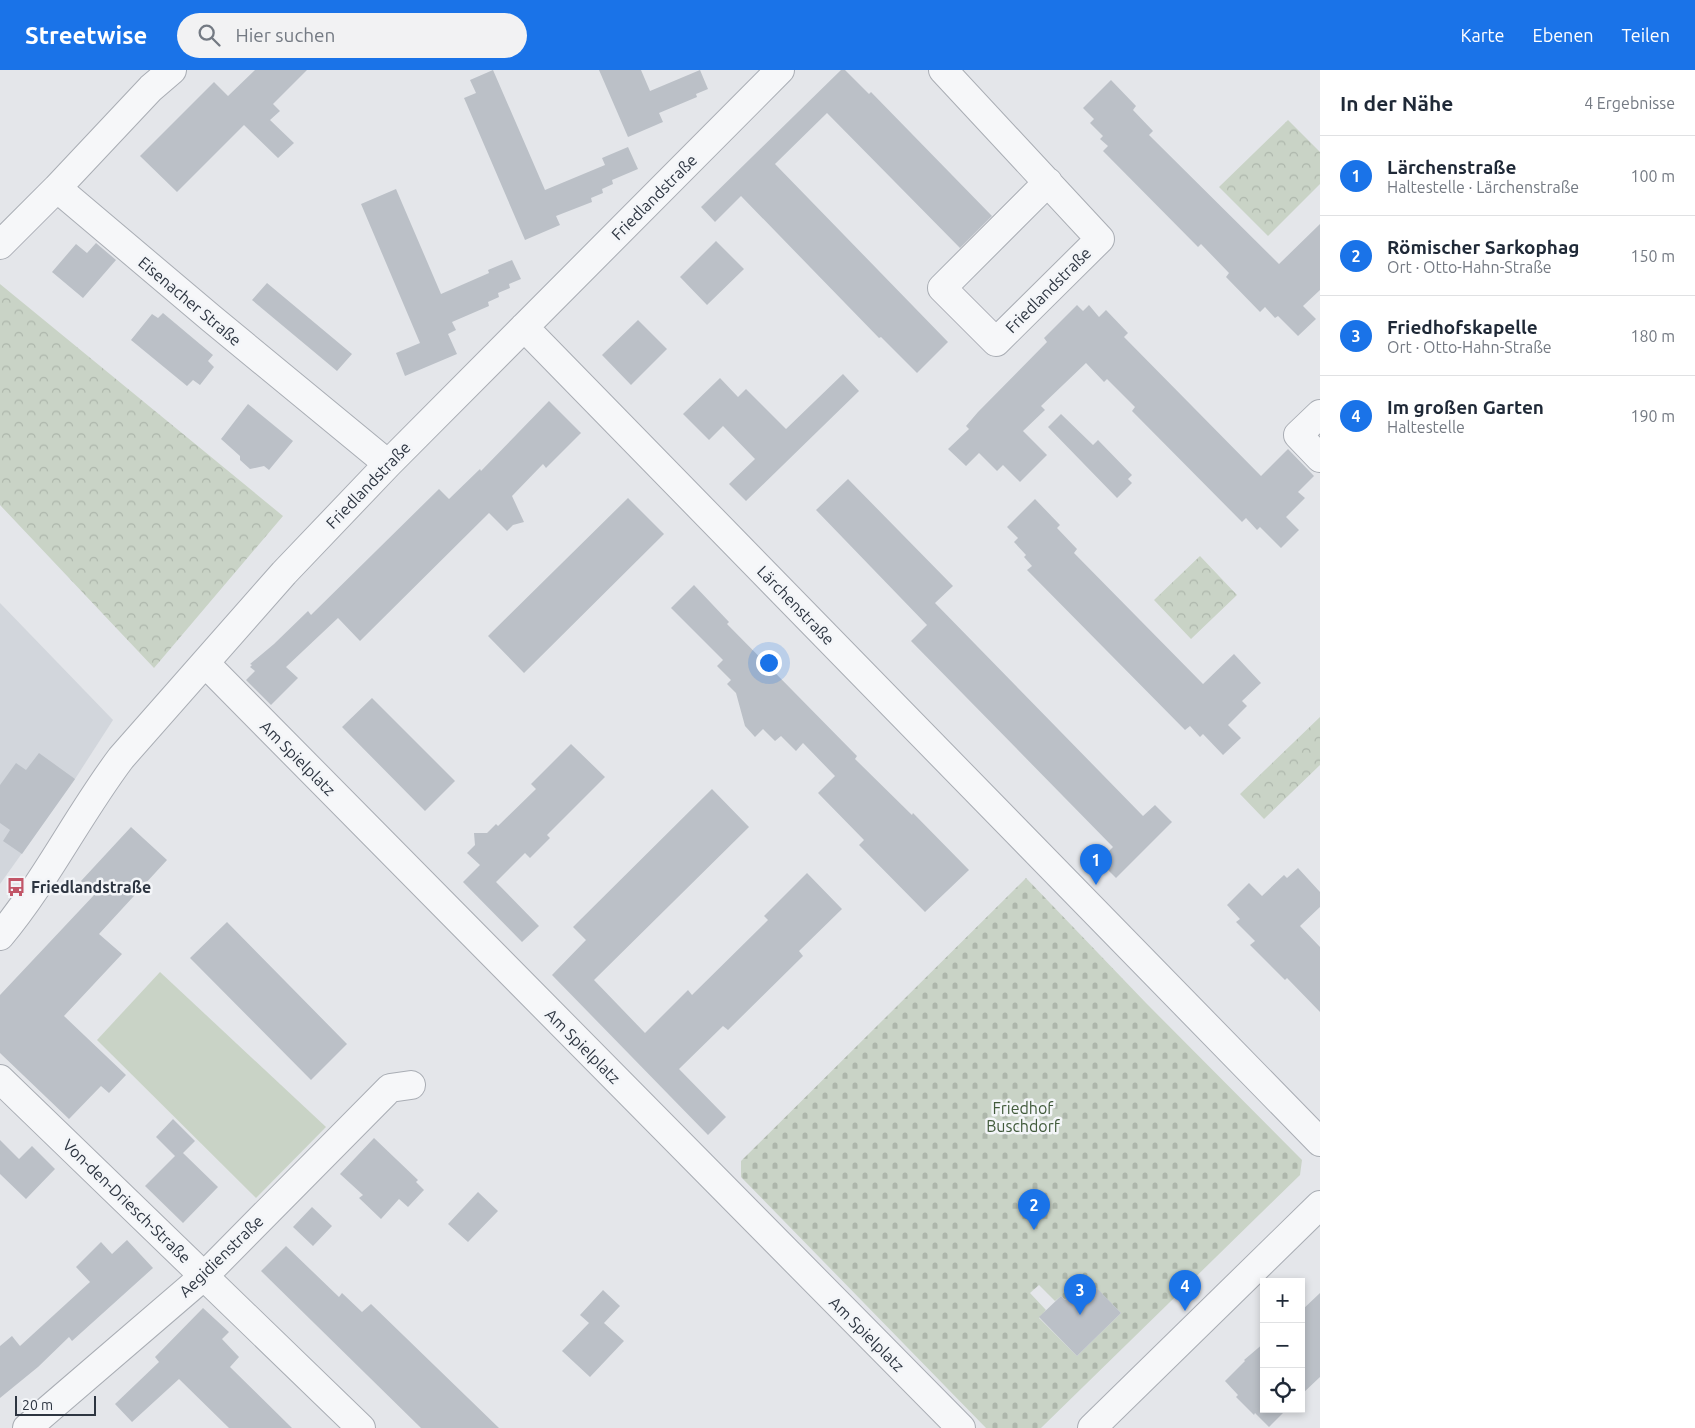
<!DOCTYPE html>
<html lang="de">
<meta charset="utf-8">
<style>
body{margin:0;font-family:Ubuntu,sans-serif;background:#f2f2f3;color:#1f2937}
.controls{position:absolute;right:15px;bottom:15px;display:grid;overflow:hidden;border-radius:0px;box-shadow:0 2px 8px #0003}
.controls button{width:45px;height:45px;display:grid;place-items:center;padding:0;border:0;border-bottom:1px solid #e0e1e3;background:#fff;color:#1f2937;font:25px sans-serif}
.scale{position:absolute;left:15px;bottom:12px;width:81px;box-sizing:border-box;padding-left:5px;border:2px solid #2d3541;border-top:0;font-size:14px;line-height:18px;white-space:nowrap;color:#2d3541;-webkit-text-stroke:4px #f3f5f8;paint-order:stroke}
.you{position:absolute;left:768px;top:592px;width:18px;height:18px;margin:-12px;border:4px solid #fff;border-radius:50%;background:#1a73e8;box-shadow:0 0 0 8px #1a73e833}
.badge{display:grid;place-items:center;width:32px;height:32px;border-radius:50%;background:#1a73e8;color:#fff;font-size:16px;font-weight:700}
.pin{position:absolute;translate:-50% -41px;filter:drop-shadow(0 1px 2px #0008)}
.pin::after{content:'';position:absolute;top:26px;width:18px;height:15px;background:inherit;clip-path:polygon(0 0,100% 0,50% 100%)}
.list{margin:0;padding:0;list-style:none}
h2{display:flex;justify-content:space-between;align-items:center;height:65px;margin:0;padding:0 20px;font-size:21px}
h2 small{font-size:16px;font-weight:400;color:#747a83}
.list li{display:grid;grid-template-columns:32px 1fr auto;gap:15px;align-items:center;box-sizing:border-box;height:80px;padding:0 20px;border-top:1px solid #e0e1e3}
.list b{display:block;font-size:19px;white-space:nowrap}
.list p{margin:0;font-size:16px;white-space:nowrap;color:#747a83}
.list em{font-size:16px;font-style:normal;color:#747a83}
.icon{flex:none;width:28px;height:28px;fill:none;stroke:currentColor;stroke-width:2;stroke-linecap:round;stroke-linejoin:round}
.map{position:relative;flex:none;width:1320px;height:1358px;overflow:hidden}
header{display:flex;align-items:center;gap:30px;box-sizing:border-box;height:70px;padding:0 25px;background:#1a73e8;color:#fff}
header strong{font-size:24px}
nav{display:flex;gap:28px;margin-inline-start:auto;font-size:18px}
.search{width:350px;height:45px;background:#f2f2f3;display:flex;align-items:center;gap:12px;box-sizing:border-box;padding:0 18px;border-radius:28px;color:#747a83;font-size:19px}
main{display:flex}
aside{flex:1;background:#fff}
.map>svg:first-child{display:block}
</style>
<header>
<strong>Streetwise</strong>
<div class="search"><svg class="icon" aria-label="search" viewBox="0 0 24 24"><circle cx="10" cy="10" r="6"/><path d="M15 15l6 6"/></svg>Hier suchen</div>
<nav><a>Karte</a><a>Ebenen</a><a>Teilen</a></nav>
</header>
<main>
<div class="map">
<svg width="1320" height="1358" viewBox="0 0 1320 1358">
<defs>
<pattern id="cemetery-stones" width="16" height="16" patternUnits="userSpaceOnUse" patternTransform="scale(1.25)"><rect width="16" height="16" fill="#c9d3c6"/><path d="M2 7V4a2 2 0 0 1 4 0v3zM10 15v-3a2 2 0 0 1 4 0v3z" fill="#adb6ab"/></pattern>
<pattern id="park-crowns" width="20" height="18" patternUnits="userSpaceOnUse" patternTransform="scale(1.25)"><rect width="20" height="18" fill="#c9d3c6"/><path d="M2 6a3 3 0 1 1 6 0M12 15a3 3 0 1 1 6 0" fill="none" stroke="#adb6ab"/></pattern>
</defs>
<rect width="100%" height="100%" fill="#e4e6ea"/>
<path fill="#d2d6dc" d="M 0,533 L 113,650 L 75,709 L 0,814 Z"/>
<path fill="#c9d3c6" d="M 160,902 L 326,1057 L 256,1128 L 97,970 Z"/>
<path fill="url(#cemetery-stones)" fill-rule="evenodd" d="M 1026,808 L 1146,933 L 1302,1090 L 1300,1105 L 1041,1358 L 986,1358 L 741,1107 L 741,1091 ZM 1087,1209 L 1121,1243 L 1077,1286 L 1039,1248 L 1046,1240 L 1030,1223 L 1039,1215 L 1055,1231 L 1061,1226 L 1065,1230 Z"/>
<path fill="url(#park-crowns)" d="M 1288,50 L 1320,82 L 1320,114 L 1268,166 L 1219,117 Z
M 0,214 L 283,446 L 154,598 L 0,435 Z
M 1200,486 L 1237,525 L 1191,569 L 1154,530 Z
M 1320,647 L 1320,695 L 1264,749 L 1240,724 Z"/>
<path fill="#bbc0c7" d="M 255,0 L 307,0 L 273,34 L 280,41 L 270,50 L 294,73 L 278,88 L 244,55 L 177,122 L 140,86 L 214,12 L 228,26 Z
M 493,0 L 545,120 L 605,95 L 602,88 L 628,77 L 638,99 L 612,110 L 613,114 L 602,119 L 603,123 L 591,128 L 592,132 L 556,146 L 560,155 L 525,170 L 464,28 L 476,23 L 470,10 Z
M 599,0 L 641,0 L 650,21 L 700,0 L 708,19 L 696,24 L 697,27 L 659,43 L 663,52 L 628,67 Z
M 841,0 L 845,0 L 869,24 L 871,22 L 992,146 L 960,178 L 827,43 L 775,94 L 948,272 L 917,303 L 881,267 L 879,268 L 741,126 L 715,152 L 701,137 Z
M 1111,10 L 1136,36 L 1133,40 L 1153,61 L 1149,65 L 1279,194 L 1320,154 L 1320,220 L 1303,236 L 1316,249 L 1298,266 L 1278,246 L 1275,248 L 1265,237 L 1260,242 L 1226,207 L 1229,203 L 1201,174 L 1198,177 L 1103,81 L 1108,76 L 1100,69 L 1103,66 L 1090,53 L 1094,49 L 1083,38 Z
M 396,119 L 441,224 L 489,203 L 488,200 L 512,190 L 521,209 L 509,214 L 510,218 L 498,223 L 499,227 L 488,232 L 489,236 L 452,252 L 456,260 L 448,264 L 457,284 L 405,306 L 396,283 L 420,273 L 361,134 Z
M 716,171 L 744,199 L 707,235 L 680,207 Z
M 96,173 L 116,190 L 83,228 L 52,202 L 76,174 L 87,183 Z
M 267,213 L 352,284 L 337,301 L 252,230 Z
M 1077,235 L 1083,241 L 1089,235 L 1099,247 L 1106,240 L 1128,263 L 1124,267 L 1261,406 L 1288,379 L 1314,406 L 1298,422 L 1305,428 L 1286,447 L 1299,460 L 1281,478 L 1260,457 L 1257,460 L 1246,448 L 1242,452 L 1132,341 L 1135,337 L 1107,309 L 1104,312 L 1086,293 L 1041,336 L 1045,340 L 1023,361 L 1047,385 L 1020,412 L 1003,395 L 997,401 L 979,383 L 966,396 L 948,379 L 969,359 L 966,356 L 978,342 L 1047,272 L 1044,268 Z
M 163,243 L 213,285 L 208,291 L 214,297 L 200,315 L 193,310 L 187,316 L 131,270 L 152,244 L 158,248 Z
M 638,250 L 667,279 L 631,315 L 602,285 Z
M 843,304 L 859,321 L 746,431 L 729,414 L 755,389 L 723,356 L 709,370 L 683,344 L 720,308 L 738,327 L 746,319 L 786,359 Z
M 549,331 L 581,363 L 546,398 L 543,394 L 512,426 L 524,452 L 513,455 L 507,461 L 489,443 L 360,571 L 338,548 L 286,597 L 298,608 L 271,635 L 246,610 L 255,601 L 250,597 L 252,595 L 250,594 L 274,574 L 308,541 L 311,545 L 439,419 L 449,429 L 480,399 L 481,401 Z
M 248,334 L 293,371 L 269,400 L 264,396 L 250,399 L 240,390 L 240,386 L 221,369 Z
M 1061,344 L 1093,375 L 1098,370 L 1132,405 L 1128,409 L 1132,413 L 1117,428 L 1048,357 Z
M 848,409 L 953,516 L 935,533 L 1143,746 L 1155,735 L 1172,752 L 1116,808 L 1099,791 L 1113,777 L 911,571 L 927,555 L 816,440 Z
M 628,428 L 664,464 L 524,603 L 488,566 Z
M 1035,429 L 1060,455 L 1057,458 L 1077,479 L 1074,483 L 1203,614 L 1234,584 L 1261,613 L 1242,631 L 1247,636 L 1228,655 L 1241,668 L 1223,685 L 1203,664 L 1200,667 L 1190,656 L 1185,660 L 1027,500 L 1032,496 L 1024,487 L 1026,485 L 1014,472 L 1018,468 L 1007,457 Z
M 694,515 L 729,552 L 727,554 L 857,686 L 855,689 L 912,745 L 913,743 L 969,800 L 925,842 L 859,775 L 864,770 L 818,723 L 835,706 L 803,673 L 796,681 L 781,666 L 775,671 L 763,659 L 755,667 L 745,656 L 736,623 L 727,614 L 731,610 L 717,596 L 723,590 L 671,538 Z
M 372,628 L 455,711 L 425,741 L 342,657 Z
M 571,674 L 605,707 L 547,765 L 550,768 L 530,788 L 525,783 L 496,812 L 539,856 L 522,872 L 463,812 L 480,795 L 467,783 L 475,775 L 474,763 L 487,763 L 496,754 L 498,756 L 536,719 L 531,714 Z
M 39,683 L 75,709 L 22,784 L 3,771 L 10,760 L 0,753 L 0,715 L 16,693 L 26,700 Z
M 712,719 L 749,757 L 594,910 L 645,963 L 688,920 L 692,925 L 768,850 L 764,846 L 807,803 L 842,839 L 799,881 L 803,886 L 728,960 L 723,956 L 679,999 L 726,1047 L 708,1065 L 552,905 L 586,870 L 573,857 Z
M 131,757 L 167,790 L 99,864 L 122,884 L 64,946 L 126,1005 L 109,1023 L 101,1016 L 69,1049 L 0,983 L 0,925 L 95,824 L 81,811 Z
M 1298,798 L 1320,822 L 1320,837 L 1300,856 L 1320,877 L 1320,942 L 1287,908 L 1285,910 L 1250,875 L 1255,871 L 1236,852 L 1240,849 L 1227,835 L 1249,813 L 1262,826 L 1284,805 L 1287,808 Z
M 227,852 L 347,974 L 311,1010 L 190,888 Z
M 173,1049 L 195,1071 L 183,1083 L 218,1117 L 183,1153 L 145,1116 L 175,1086 L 156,1067 Z
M 374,1068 L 418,1110 L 416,1112 L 424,1120 L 408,1137 L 399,1129 L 381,1149 L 359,1128 L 363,1125 L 340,1104 Z
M 0,1070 L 19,1089 L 32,1076 L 55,1099 L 26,1129 L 0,1104 Z
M 478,1122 L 498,1141 L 468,1172 L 448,1154 Z
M 312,1137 L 332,1156 L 313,1176 L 293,1157 Z
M 127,1170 L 153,1198 L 72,1271 L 69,1267 L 38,1297 L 0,1328 L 0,1276 L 12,1266 L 20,1276 L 90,1212 L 76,1197 L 101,1172 L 112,1184 Z
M 286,1176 L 339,1227 L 342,1223 L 362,1242 L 371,1234 L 499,1358 L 421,1358 L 261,1201 Z
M 1087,1208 L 1121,1243 L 1077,1286 L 1039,1247 L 1061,1226 L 1065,1230 Z
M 603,1220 L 620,1236 L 604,1253 L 624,1271 L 590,1307 L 562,1281 L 589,1253 L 580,1245 Z
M 1320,1223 L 1320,1307 L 1301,1325 L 1301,1241 Z
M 203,1238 L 229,1262 L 222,1269 L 239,1287 L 230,1297 L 292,1358 L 229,1358 L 179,1309 L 132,1352 L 115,1334 L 159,1292 L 155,1287 Z
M 1264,1273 L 1264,1339 L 1287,1339 L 1269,1357 L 1255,1343 L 1254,1345 L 1236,1327 L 1238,1325 L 1225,1311 L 1245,1291 L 1244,1290 Z"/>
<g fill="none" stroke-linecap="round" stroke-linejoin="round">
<g stroke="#a9adb4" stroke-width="30">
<path id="street" d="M 943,0 L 1100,169 L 996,272 L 942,218 L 1048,112
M 57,118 L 151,18 L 172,0
M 0,175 L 57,118 L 212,249 L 388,394
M 524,257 L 1320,1072
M 1320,344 L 1298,365 L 1320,388
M 205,593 L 961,1358
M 0,866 C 46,811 78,745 121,688 L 284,503 L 388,394 L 780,0
M 0,1009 L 361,1358
M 27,1358 L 204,1206 L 390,1018 L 411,1015
M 1092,1358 L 1320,1135"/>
</g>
<use href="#street" stroke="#f6f7f9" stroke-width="28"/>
</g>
<defs>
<g id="bus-bare" transform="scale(1.5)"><path d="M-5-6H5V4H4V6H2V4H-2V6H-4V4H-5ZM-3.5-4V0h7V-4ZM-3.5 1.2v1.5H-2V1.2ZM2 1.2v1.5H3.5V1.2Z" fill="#c25668" stroke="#f3f5f8" stroke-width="2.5" paint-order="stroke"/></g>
</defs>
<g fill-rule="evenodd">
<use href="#bus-bare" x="16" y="817"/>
</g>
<g text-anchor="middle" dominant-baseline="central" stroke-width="5" stroke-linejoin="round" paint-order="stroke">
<g font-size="16" fill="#2d3541" stroke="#f3f5f8">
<text transform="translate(654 127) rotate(-45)">Friedlandstraße</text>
<text transform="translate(1048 220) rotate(-45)">Friedlandstraße</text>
<text transform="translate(190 231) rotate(40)">Eisenacher Straße</text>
<text transform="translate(368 415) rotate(-46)">Friedlandstraße</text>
<text transform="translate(796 535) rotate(46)">Lärchenstraße</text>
<text transform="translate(298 688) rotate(45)">Am Spielplatz</text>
<text transform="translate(583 976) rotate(45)">Am Spielplatz</text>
<text transform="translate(127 1131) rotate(44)">Von-den-Driesch-Straße</text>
<text transform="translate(221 1186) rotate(-44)">Aegidienstraße</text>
<text transform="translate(867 1264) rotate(45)">Am Spielplatz</text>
</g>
<g font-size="16" font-weight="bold" fill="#2d3541" stroke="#f3f5f8" text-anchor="start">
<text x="31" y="817">Friedlandstraße</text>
</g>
<g font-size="16" fill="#425b3c" stroke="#f3f5f8">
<text x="1023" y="1038">Friedhof<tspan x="1023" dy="18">Buschdorf</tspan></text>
</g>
</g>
</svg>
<div class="controls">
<button>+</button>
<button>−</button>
<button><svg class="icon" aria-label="locate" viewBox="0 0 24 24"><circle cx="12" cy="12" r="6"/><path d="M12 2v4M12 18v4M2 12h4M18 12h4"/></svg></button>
</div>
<div class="scale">20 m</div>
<div class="you"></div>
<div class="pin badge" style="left:1096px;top:815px">1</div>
<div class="pin badge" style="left:1034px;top:1160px">2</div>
<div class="pin badge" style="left:1080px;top:1245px">3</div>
<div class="pin badge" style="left:1185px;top:1241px">4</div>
</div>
<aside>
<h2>In der Nähe<small>4 Ergebnisse</small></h2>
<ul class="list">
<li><span class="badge">1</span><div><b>Lärchenstraße</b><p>Haltestelle · Lärchenstraße</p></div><em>100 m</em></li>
<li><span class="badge">2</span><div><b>Römischer Sarkophag</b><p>Ort · Otto-Hahn-Straße</p></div><em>150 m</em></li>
<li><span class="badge">3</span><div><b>Friedhofskapelle</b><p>Ort · Otto-Hahn-Straße</p></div><em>180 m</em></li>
<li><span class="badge">4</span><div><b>Im großen Garten</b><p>Haltestelle</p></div><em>190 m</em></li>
</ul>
</aside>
</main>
